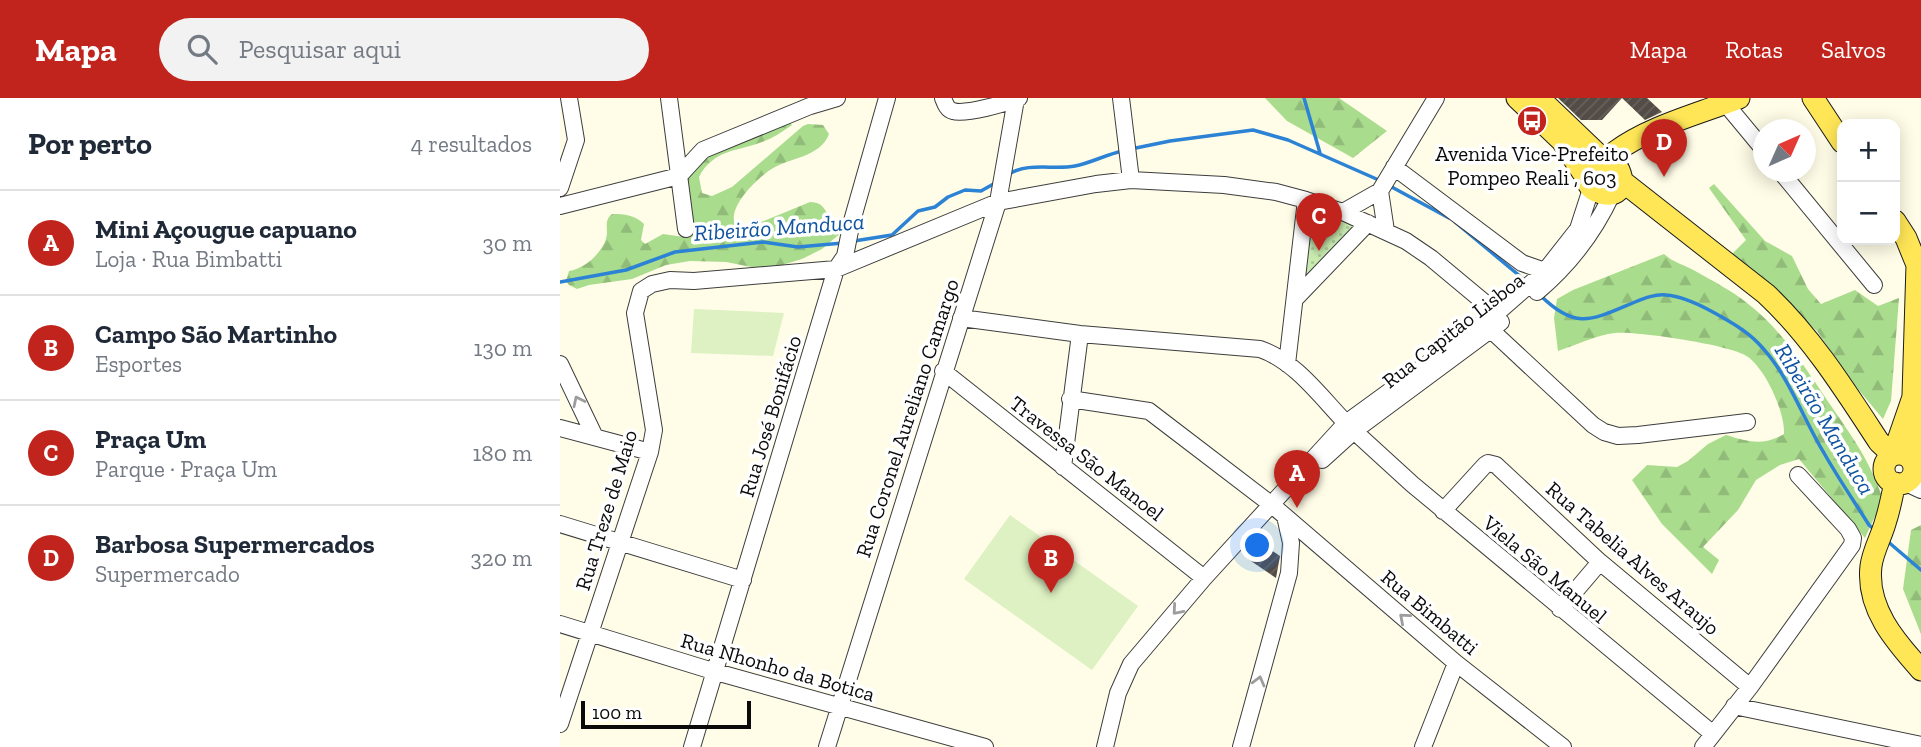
<!DOCTYPE html>
<html lang="pt">
<meta charset="utf-8">
<style>
body{margin:0;font-family:"Zilla Slab",serif;background:#f2f2f3;color:#1f2937}
.controls{position:absolute;right:21px;top:21px;display:grid;overflow:hidden;border-radius:14px;box-shadow:0 4px 18px #0003}
.controls button{width:63px;height:63px;display:grid;place-items:center;padding:0;border:0;border-bottom:2px solid #e0e1e3;background:#fff;color:#1f2937;font:35px sans-serif}
.compass{position:absolute;left:1193px;top:21px;width:63px;height:63px;border-radius:50%;background:#fff;box-shadow:0 4px 18px #0003;rotate:45deg}
.scale{position:absolute;left:21px;bottom:18px;width:170px;box-sizing:border-box;padding-left:7px;border:4px solid #0a0a0a;border-top:0;font-size:19px;line-height:24px;white-space:nowrap;color:#0a0a0a;-webkit-text-stroke:5px #fff;paint-order:stroke}
.you{position:absolute;left:698px;top:448px;width:24px;height:24px;margin:-18px;border:5px solid #fff;border-radius:50%;background:#1a73e8;box-shadow:0 0 0 10px #1a73e833}
.badge{display:grid;place-items:center;width:46px;height:46px;border-radius:50%;background:#c0241c;color:#fff;font-size:23px;font-weight:700}
.pin{position:absolute;translate:-50% -58px;filter:drop-shadow(0 2px 4px #0008)}
.pin::after{content:'';position:absolute;top:37px;width:24px;height:21px;background:inherit;clip-path:polygon(0 0,100% 0,50% 100%)}
.list{margin:0;padding:0;list-style:none}
h2{display:flex;justify-content:space-between;align-items:center;height:91px;margin:0;padding:0 28px;font-size:30px}
h2 small{font-size:23px;font-weight:400;color:#747a83}
.list li{display:grid;grid-template-columns:46px 1fr auto;gap:21px;align-items:center;box-sizing:border-box;height:105px;padding:0 28px;border-top:2px solid #e0e1e3}
.list b{display:block;font-size:26px;white-space:nowrap}
.list p{margin:0;font-size:23px;white-space:nowrap;color:#747a83}
.list em{font-size:23px;font-style:normal;color:#747a83}
.icon{flex:none;width:38px;height:38px;fill:none;stroke:currentColor;stroke-width:2;stroke-linecap:round;stroke-linejoin:round}
.map{position:relative;flex:none;width:1361px;height:649px;overflow:hidden}
header{display:flex;align-items:center;gap:42px;box-sizing:border-box;height:98px;padding:0 35px;background:#c0241c;color:#fff}
header strong{font-size:33px}
nav{display:flex;gap:38px;margin-inline-start:auto;font-size:24px}
.search{width:490px;height:63px;background:#f2f2f3;display:flex;align-items:center;gap:18px;box-sizing:border-box;padding:0 24px;border-radius:38px;color:#747a83;font-size:26px}
main{display:flex}
aside{flex:1;background:#fff}
.map>svg:first-child{display:block}
</style>
<header>
<strong>Mapa</strong>
<div class="search"><svg class="icon" aria-label="search" viewBox="0 0 24 24"><circle cx="10" cy="10" r="6"/><path d="M15 15l6 6"/></svg>Pesquisar aqui</div>
<nav><a>Mapa</a><a>Rotas</a><a>Salvos</a></nav>
</header>
<main>
<aside>
<h2>Por perto<small>4 resultados</small></h2>
<ul class="list">
<li><span class="badge">A</span><div><b>Mini Açougue capuano</b><p>Loja · Rua Bimbatti</p></div><em>30 m</em></li>
<li><span class="badge">B</span><div><b>Campo São Martinho</b><p>Esportes</p></div><em>130 m</em></li>
<li><span class="badge">C</span><div><b>Praça Um</b><p>Parque · Praça Um</p></div><em>180 m</em></li>
<li><span class="badge">D</span><div><b>Barbosa Supermercados</b><p>Supermercado</p></div><em>320 m</em></li>
</ul>
</aside>
<div class="map">
<svg width="1361" height="649" viewBox="0 0 1361 649">
<defs>
<pattern id="forest-firs" width="22" height="20" patternUnits="userSpaceOnUse" patternTransform="scale(1.75)"><rect width="22" height="20" fill="#aadc8e"/><path d="M5 1l3.5 6h-7zM16 11l3.5 6h-7z" fill="#91bb79"/></pattern>
<pattern id="park-dots" width="8" height="8" patternUnits="userSpaceOnUse" patternTransform="scale(1.75)"><rect width="8" height="8" fill="#c9ebb0"/><path d="M2 2h.1M6 6h.1" fill="none" stroke="#abc896" stroke-width="1.8" stroke-linecap="round"/></pattern>
<pattern id="building-hatch" width="6" height="6" patternUnits="userSpaceOnUse" patternTransform="scale(1.75)"><rect width="6" height="6" fill="#534c46"/><path d="M-1 1l2-2M0 6l6-6M5 7l2-2" fill="none" stroke="#67615c"/></pattern>
</defs>
<rect width="100%" height="100%" fill="#fffde7"/>
<path fill="url(#forest-firs)" d="M 705,0 L 779,0 L 827,33 L 793,60 L 727,23 Z
M 228,22 L 232,27 C 222,34 213,40 202,44 C 176,54 154,51 139,79 L 142,95 L 152,98 L 172,89 L 243,28 L 248,26 L 263,27 L 269,36 C 260,60 229,59 210,72 C 197,81 171,106 174,123 L 184,129 L 189,129 L 250,104 C 268,104 264,119 280,129 L 282,134 L 262,151 L 242,161 L 206,172 L 166,164 L 130,163 L 106,167 L 72,181 L 29,187 L 17,191 L 9,187 L 6,183 L 9,173 C 24,171 41,156 46,141 C 49,131 43,123 52,116 C 65,116 75,117 84,126 L 81,142 L 85,146 L 103,136 L 124,139 L 129,125 L 124,83 L 147,59 Z
M 1154,86 L 1205,143 L 1232,158 L 1248,191 L 1261,206 L 1295,192 L 1318,208 L 1339,200 L 1331,303 L 1323,321 L 1292,284 L 1257,233 L 1170,158 L 1186,142 L 1149,90 Z
M 1104,156 C 1114,165 1125,167 1137,174 C 1153,183 1172,193 1187,205 C 1220,230 1242,265 1265,299 C 1290,336 1308,358 1323,401 L 1305,440 L 1239,361 L 1220,367 L 1196,382 L 1178,412 L 1143,449 L 1159,462 L 1152,476 L 1102,426 L 1072,382 L 1087,367 L 1117,369 L 1128,363 L 1148,346 L 1166,337 C 1189,344 1203,348 1224,336 C 1225,314 1206,272 1188,259 C 1173,247 1076,233 1055,235 C 1037,237 1016,247 998,253 L 994,220 L 997,201 L 1013,192 Z
M 1361,427 L 1361,536 L 1343,491 L 1351,432 Z"/>
<path fill="url(#park-dots)" d="M 753,109 L 797,127 L 745,179 Z"/>
<path fill="#ddf1c2" d="M 134,211 L 224,215 L 213,258 L 131,255 Z
M 450,417 L 578,508 L 532,572 L 404,481 Z"/>
<g fill="none" stroke-linecap="round" stroke-linejoin="round">
<path stroke="#2c82d4" stroke-width="3.5" d="M 744,0 L 760,55
M 571,51 L 610,43 L 693,32 L 728,42 L 821,83
M 449,76 C 468,64 494,72 515,68 C 531,65 547,56 563,53
M 828,87 L 889,120
M 895,124 L 967,184
M 294,143 L 332,137 L 358,113 L 375,109 L 388,99 L 405,92 L 421,93 L 437,84
M 0,184 L 66,172 L 115,154 L 203,144 L 238,149 L 283,145
M 980,197 C 1016,233 1032,222 1075,204 C 1085,200 1095,196 1106,197 C 1121,198 1138,206 1151,213 C 1167,222 1186,232 1199,246 C 1229,277 1242,319 1264,355 C 1278,380 1294,403 1309,427 L 1315,432
M 1326,442 L 1361,472"/>
</g>
<path fill="url(#building-hatch)" d="M 998,0 L 1062,0 L 1042,22 L 1021,22 Z
M 1062,0 L 1087,0 L 1102,14 L 1085,22 Z
M 699,444 L 720,458 L 716,480 L 688,461 Z"/>
<g fill="none" stroke-linecap="round" stroke-linejoin="round">
<g stroke="#3d3d3d" stroke-width="18">
<path id="minor" d="M 109,0 L 126,131
M 383,0 C 385,5 387,12 393,13 C 405,17 447,5 459,0
M 561,0 L 571,82
M 1165,5 L 1204,52
M 834,69 L 962,165 L 985,173
M 1221,74 L 1314,187
M 0,90 L 16,42 L 9,0
M 820,93 L 826,133
M 0,108 L 119,78 L 143,52 L 250,8 L 277,0
M 783,114 L 820,93 L 876,0
M 977,194 C 1009,167 1034,135 1052,96
M 736,200 L 808,125
M 401,220 L 520,236 L 700,251 C 735,263 760,298 786,325
M 931,232 L 1033,327 L 1044,334 L 1058,338 L 1078,337 L 1187,324
M 0,266 L 35,339
M 727,266 L 746,102
M 383,273 L 644,480
M 510,301 L 589,313 L 712,407 L 896,565 L 1003,649
M 0,330 L 90,354
M 794,333 L 852,386 L 1153,636
M 762,362 L 794,333 L 941,224
M 503,369 L 520,236
M 1346,385 L 1361,392
M 883,413 L 925,367 L 928,365 L 936,367 L 1040,464 L 1190,589
M 0,426 L 183,482
M 1000,511 L 1040,464
M 0,526 L 156,574 L 425,649
M 1174,608 L 1361,647
M 0,626 L 90,354 L 94,332 L 75,215 L 81,193 L 92,186 L 110,182 L 134,183 L 276,171 L 438,104 L 536,86 L 571,82 L 664,87 L 716,94 L 746,102 L 783,114 L 846,143 L 871,160 L 937,215
M 132,649 L 276,171 L 285,158 L 292,123 L 327,0
M 267,649 L 438,104 L 456,1
M 545,649 L 558,595 L 571,566 L 644,480 L 786,325 L 937,215 L 985,173 L 1018,131 L 1031,91
M 681,649 L 729,475 L 731,445 L 725,418
M 863,649 L 896,565
M 1143,649 L 1190,589 L 1292,447 L 1293,440 L 1288,431 L 1238,377"/>
</g>
<g stroke="#1b1b1b" stroke-width="23">
<path id="major" d="M 957,0 L 1002,43 L 1027,81
M 979,0 L 1045,63 L 1059,72 C 1076,113 1006,95 1033,68 C 1038,63 1048,60 1055,54 C 1090,28 1139,16 1179,0
M 1253,0 L 1282,44
M 1062,83 L 1206,196 C 1251,238 1285,292 1319,344 L 1333,357 L 1353,299
M 1335,123 L 1346,140 L 1357,167 L 1351,361
M1324 371a15 15 0 1 1 30 0a15 15 0 1 1-30 0Z
M 1335,385 C 1332,397 1330,410 1326,422 C 1322,438 1313,452 1311,468 C 1306,510 1335,543 1361,572"/>
</g>
<use href="#minor" stroke="#fff" stroke-width="16"/>
<use href="#major" stroke="#ffe657" stroke-width="21"/>
</g>
<defs><path id="oneway-chevron" d="M-2-3.5L2.5 0L-2 3.5" fill="none" stroke-width="1.6" stroke-linecap="round" stroke-linejoin="round" transform="scale(1.75)"/></defs>
<g stroke="#9d9d9d">
<use href="#oneway-chevron" transform="translate(18 303) rotate(-116)"/>
<use href="#oneway-chevron" transform="translate(617 512) rotate(131)"/>
<use href="#oneway-chevron" transform="translate(844 520) rotate(-139)"/>
<use href="#oneway-chevron" transform="translate(699 583) rotate(-75)"/>
</g>
<defs>
<g id="bus-disc" transform="scale(1.575)"><circle r="9.5" fill="#c0241c" stroke="#fff"/><path d="M-5-6H5V4H4V6H2V4H-2V6H-4V4H-5ZM-3.5-4V0h7V-4ZM-3.5 1.2v1.5H-2V1.2ZM2 1.2v1.5H3.5V1.2Z" fill="#fff"/></g>
</defs>
<g fill-rule="evenodd">
<use href="#bus-disc" x="972" y="23"/>
</g>
<g text-anchor="middle" dominant-baseline="central" stroke-width="7" stroke-linejoin="round" paint-order="stroke">
<g font-size="21" fill="#0a0a0a" stroke="#fff">
<text x="972" y="55">Avenida Vice-Prefeito<tspan x="972" dy="24">Pompeo Reali , 603</tspan></text>
</g>
<g font-size="21" fill="#0a0a0a" stroke="#fff">
<text transform="translate(893 232) rotate(-38)">Rua Capitão Lisboa</text>
<text transform="translate(210 318) rotate(-73)">Rua José Bonifácio</text>
<text transform="translate(347 320) rotate(-72)">Rua Coronel Aureliano Camargo</text>
<text transform="translate(527 360) rotate(38)">Travessa São Manoel</text>
<text transform="translate(46 412) rotate(-73)">Rua Treze de Maio</text>
<text transform="translate(1073 460) rotate(41)">Rua Tabelia Alves Araujo</text>
<text transform="translate(985 471) rotate(40)">Viela São Manuel</text>
<text transform="translate(870 514) rotate(40)">Rua Bimbatti</text>
<text transform="translate(218 569) rotate(16)">Rua Nhonho da Botica</text>
</g>
<g font-size="23" font-style="italic" fill="#0f53a1" stroke="#fff">
<text transform="translate(219 129) rotate(-4)">Ribeirão Manduca</text>
<text transform="translate(1265 321) rotate(59)">Ribeirão Manduca</text>
</g>
</g>
</svg>
<div class="controls">
<button>+</button>
<button>−</button>
</div>
<svg class="compass" viewBox="-18 -18 36 36"><path d="M0-13l5 13h-10z" fill="#e53935"/><path d="M0 13l5-13h-10z" fill="#747a83"/></svg>
<div class="scale">100 m</div>
<div class="you"></div>
<div class="pin badge" style="left:737px;top:410px">A</div>
<div class="pin badge" style="left:491px;top:495px">B</div>
<div class="pin badge" style="left:759px;top:153px">C</div>
<div class="pin badge" style="left:1104px;top:79px">D</div>
</div>
</main>
